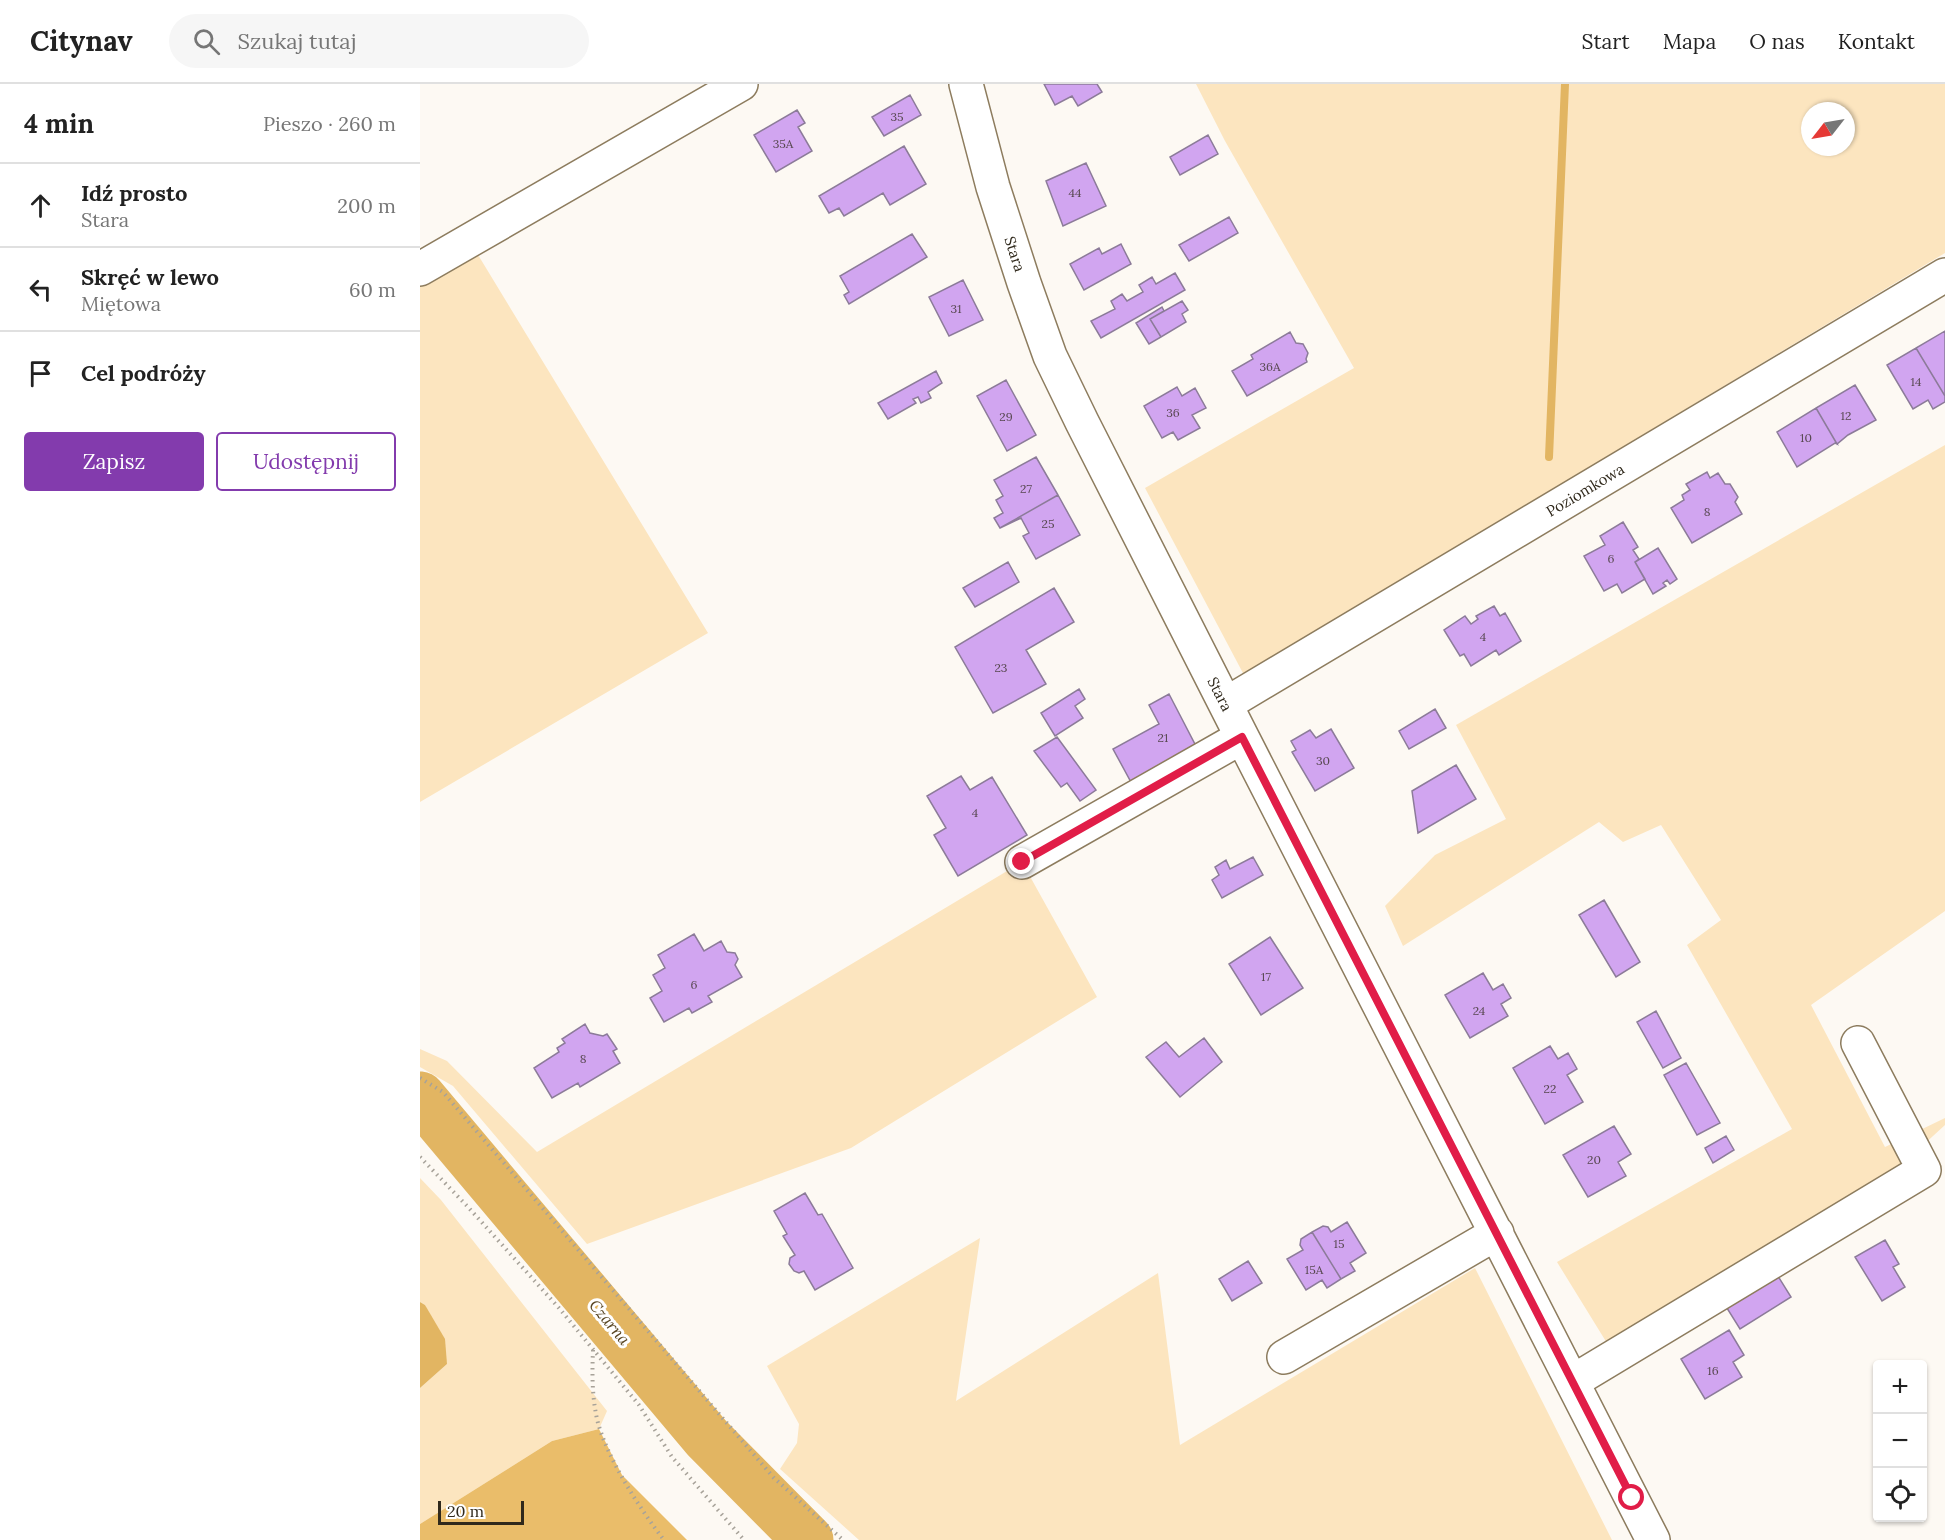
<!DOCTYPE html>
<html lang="pl">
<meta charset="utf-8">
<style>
body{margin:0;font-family:Lora,serif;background:#f6f6f6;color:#222}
.controls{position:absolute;right:18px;bottom:18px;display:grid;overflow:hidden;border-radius:6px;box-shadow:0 2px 4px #0004}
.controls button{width:54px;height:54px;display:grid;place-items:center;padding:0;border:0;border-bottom:2px solid #e0e0e0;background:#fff;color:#222;font:30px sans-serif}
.compass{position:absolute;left:1381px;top:18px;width:54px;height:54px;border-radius:50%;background:#fff;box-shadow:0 2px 4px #0004;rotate:239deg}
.scale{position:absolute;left:18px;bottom:15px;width:86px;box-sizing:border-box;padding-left:6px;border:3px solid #30291c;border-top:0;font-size:16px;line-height:21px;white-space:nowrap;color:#30291c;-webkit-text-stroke:4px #fff;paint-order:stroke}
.stop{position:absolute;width:18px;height:18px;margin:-14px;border:4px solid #e11d48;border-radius:50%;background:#fff}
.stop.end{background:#e11d48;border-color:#fff;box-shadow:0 2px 6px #0008}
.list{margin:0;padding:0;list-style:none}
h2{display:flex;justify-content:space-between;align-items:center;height:78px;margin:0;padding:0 24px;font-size:26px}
h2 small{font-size:20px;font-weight:400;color:#767676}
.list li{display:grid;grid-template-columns:39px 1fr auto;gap:18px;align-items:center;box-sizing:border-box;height:84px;padding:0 24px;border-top:2px solid #e0e0e0}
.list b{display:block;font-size:22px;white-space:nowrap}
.list p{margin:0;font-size:20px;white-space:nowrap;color:#767676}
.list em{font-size:20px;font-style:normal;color:#767676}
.actions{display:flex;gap:12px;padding:18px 24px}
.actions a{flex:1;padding:14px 0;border:2px solid #833bad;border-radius:6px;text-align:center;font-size:21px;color:#833bad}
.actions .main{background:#833bad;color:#fff}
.icon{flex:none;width:33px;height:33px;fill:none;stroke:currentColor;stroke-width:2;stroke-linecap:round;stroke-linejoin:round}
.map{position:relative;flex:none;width:1525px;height:1456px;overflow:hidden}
header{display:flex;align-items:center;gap:36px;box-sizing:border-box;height:84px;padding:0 30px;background:#fff;border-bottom:2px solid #e0e0e0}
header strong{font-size:28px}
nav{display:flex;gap:33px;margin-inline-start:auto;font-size:21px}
.search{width:420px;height:54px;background:#f6f6f6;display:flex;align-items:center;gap:15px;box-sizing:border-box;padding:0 21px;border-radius:33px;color:#767676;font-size:22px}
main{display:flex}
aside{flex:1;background:#fff}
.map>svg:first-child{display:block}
</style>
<header>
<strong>Citynav</strong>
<div class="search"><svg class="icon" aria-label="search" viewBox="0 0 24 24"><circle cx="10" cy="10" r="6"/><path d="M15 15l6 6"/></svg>Szukaj tutaj</div>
<nav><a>Start</a><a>Mapa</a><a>O nas</a><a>Kontakt</a></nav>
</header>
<main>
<aside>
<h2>4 min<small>Pieszo · 260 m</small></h2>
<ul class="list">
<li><svg class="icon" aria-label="ahead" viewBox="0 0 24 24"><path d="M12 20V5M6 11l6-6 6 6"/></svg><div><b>Idź prosto</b><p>Stara</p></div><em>200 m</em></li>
<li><svg class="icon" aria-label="left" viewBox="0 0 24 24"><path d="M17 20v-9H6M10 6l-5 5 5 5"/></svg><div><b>Skręć w lewo</b><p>Miętowa</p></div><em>60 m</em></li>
<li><svg class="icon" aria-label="arrive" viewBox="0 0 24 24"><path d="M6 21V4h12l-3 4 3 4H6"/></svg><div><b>Cel podróży</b></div></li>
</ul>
<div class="actions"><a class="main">Zapisz</a><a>Udostępnij</a></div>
</aside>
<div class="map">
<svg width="1525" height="1456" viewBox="0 0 1525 1456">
<rect width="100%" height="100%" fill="#fdf9f3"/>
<path fill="#fce5bf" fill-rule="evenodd" d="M 776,0 L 1525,0 L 1525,169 L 824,591 L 725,404 L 934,284 L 805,57 ZM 1390,27 L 1426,27 L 1426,63 L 1390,63 Z
M 49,156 L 288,549 L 0,718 L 0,174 Z
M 1525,361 L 1525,827 L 1391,921 L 1465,1063 L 1525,1034 L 1525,1041 L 1452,1108 L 1190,1264 L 1137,1178 L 1372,1045 L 1267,861 L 1301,836 L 1241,741 L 1203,758 L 1179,738 L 983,862 L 965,822 L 1015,771 L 1086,735 L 1036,641 Z
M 602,778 L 677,913 L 431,1064 L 167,1160 L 33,1002 L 0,983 L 0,965 L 27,977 L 117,1068 Z
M 0,1094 L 21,1116 L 187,1327 L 179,1345 L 132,1357 L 0,1440 L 0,1304 L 27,1280 L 5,1221 L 0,1218 Z
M 560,1154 L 536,1317 L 738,1189 L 760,1361 L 1055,1184 L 1192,1456 L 439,1456 L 360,1385 L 377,1359 L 379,1340 L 347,1282 Z"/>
<path fill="#eabd6a" d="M 179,1345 L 202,1391 L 267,1456 L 0,1456 L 0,1440 L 132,1357 Z"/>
<path fill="#e2b562" d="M 0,1218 L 5,1221 L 25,1255 L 27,1280 L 0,1304 Z"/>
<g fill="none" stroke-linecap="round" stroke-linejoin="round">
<path stroke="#e2b562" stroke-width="8" d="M 1129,373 L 1145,0"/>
<path stroke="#e2b562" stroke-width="51" d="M 0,1013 L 287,1354 L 388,1456"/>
</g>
<path fill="#d1a5f0" stroke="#8c7b99" stroke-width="1.5" d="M 624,0 L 677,0 L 682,8 L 658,22 L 652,12 L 635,21 Z
M 490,11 L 501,31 L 464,52 L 452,33 Z
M 377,26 L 385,39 L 378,43 L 392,67 L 356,88 L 334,51 Z
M 788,51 L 798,70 L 760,91 L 750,73 Z
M 484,62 L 506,100 L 470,121 L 463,109 L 424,132 L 419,124 L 409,129 L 399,112 Z
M 666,79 L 686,122 L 643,142 L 626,97 Z
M 809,133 L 818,149 L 769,177 L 759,161 Z
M 492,150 L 507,173 L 429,220 L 424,211 L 429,208 L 420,192 Z
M 701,160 L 711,180 L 664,206 L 650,180 L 679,164 L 682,170 Z
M 755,189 L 765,206 L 681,254 L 671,237 L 695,225 L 691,217 L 702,210 L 707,217 L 723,208 L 719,201 L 732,193 L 736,200 Z
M 543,196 L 563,236 L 529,252 L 509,213 Z
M 762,217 L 768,226 L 762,230 L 766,238 L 741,253 L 730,235 Z
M 742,223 L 744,227 L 730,235 L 741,253 L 729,260 L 716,239 Z
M 1525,247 L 1525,312 L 1496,264 Z
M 870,248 L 876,259 L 883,260 L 888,269 L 886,275 L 887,278 L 827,312 L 812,287 L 833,275 L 831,271 Z
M 1496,264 L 1525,312 L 1525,318 L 1513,325 L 1508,316 L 1493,325 L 1467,281 Z
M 516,287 L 522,299 L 508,308 L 511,314 L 501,319 L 498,313 L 493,315 L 496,319 L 468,335 L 458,319 Z
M 586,296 L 616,351 L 587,367 L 557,312 Z
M 1435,301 L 1456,336 L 1428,351 L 1417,360 L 1396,324 Z
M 757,303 L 762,312 L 775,304 L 786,324 L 772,331 L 780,344 L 758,356 L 753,348 L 742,354 L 724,322 Z
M 1396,324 L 1417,360 L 1415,359 L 1377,383 L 1357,348 Z
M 616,373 L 638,411 L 580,444 L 574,434 L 583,429 L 576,416 L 583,412 L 574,396 Z
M 1287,388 L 1290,394 L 1298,389 L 1305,400 L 1310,400 L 1318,413 L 1315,418 L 1322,430 L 1272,459 L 1251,424 L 1264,416 L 1262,411 L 1270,406 L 1266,400 Z
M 638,411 L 660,451 L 616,475 L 603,452 L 609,449 L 601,434 L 580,444 Z
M 1203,438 L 1218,463 L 1213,466 L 1219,475 L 1215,478 L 1225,495 L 1202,509 L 1197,500 L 1184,507 L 1164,472 L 1185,461 L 1180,452 Z
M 1238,464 L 1257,495 L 1250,500 L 1247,496 L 1243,499 L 1246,502 L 1233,510 L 1215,478 Z
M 588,478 L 599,498 L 555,523 L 543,504 Z
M 634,504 L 654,538 L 606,566 L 626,600 L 573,629 L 535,563 Z
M 1074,522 L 1080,532 L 1085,529 L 1101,557 L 1079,571 L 1076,566 L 1051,582 L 1044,570 L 1040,572 L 1024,546 L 1045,532 L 1051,540 L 1058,535 L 1056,532 Z
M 659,605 L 665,615 L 655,622 L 663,634 L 635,652 L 621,629 Z
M 749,610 L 778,666 L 712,700 L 693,665 L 739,640 L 729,621 Z
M 1015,625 L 1026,644 L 989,665 L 979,647 Z
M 911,645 L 934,684 L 895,707 L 872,668 L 876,666 L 871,657 L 890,646 L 896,654 Z
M 637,653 L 676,706 L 660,717 L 647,699 L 641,703 L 614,667 Z
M 1036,681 L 1056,715 L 998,749 L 992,707 Z
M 541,692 L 550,706 L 572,693 L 607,751 L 538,792 L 514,751 L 526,744 L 507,712 Z
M 833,773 L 843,791 L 802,814 L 792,796 L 799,791 L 795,783 L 806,776 L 810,785 Z
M 1184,816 L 1220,878 L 1196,893 L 1159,831 Z
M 274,850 L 284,867 L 301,857 L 307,868 L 315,869 L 318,875 L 315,881 L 322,893 L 288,912 L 292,918 L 272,929 L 269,924 L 244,938 L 230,914 L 242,907 L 233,891 L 245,884 L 238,871 Z
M 850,853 L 883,904 L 841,931 L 809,880 Z
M 1063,889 L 1073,906 L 1083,900 L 1091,914 L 1081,920 L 1088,932 L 1050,954 L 1025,911 Z
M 1236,927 L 1261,974 L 1243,984 L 1217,938 Z
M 165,940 L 170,949 L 183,952 L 187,950 L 197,965 L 193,967 L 200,979 L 160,1003 L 158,999 L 132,1014 L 114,984 L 139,968 L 137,964 L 145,959 L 142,955 Z
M 784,954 L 802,978 L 760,1013 L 726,973 L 746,958 L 759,973 Z
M 1130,962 L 1138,975 L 1148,969 L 1157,985 L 1147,991 L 1163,1018 L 1125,1040 L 1093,984 Z
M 1266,979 L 1300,1039 L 1277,1051 L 1244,991 Z
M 1194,1042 L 1211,1070 L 1198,1078 L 1206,1092 L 1168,1113 L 1143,1071 Z
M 1306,1052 L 1314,1066 L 1293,1079 L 1285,1064 Z
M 385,1109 L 398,1131 L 402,1130 L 433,1184 L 395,1206 L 384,1187 L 379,1189 L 374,1187 L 369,1180 L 370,1174 L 375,1171 L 363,1152 L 367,1150 L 354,1127 Z
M 927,1138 L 946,1169 L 930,1179 L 935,1187 L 921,1195 L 892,1148 L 903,1142 L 908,1143 L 911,1148 Z
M 892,1148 L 921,1195 L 907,1204 L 902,1196 L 886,1206 L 867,1175 L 883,1166 L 880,1161 L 881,1155 Z
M 1465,1156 L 1479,1180 L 1473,1183 L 1485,1203 L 1462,1217 L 1435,1173 Z
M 828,1177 L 842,1199 L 812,1217 L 799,1195 Z
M 1356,1189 L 1371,1213 L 1320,1245 L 1305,1221 Z
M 1309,1246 L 1324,1271 L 1313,1278 L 1322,1293 L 1285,1315 L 1261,1275 Z"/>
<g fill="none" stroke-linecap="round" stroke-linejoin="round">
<g stroke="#8d7c5e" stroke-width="36">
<path id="minor" d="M 546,0 L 573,103 L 604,199 L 630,272 L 662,338 L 822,653 L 1233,1456
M 0,185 L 321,0
M 806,620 L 1525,191
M 602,778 L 822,653
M 864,1273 L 1077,1149
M 1152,1298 L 1504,1086 L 1438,959"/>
</g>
<path stroke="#a7a299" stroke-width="4" stroke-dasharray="1.5 4.5" stroke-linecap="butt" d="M 0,994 L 23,1008 L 354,1394 L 423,1456
M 0,1073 L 48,1123 L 139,1224 L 219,1321 L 252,1373 L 324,1456
M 173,1266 C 172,1290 172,1312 177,1335 C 186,1373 220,1425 244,1456"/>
<use href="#minor" stroke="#fff" stroke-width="33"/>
</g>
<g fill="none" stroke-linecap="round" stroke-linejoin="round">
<path stroke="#e11d48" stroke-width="8" d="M 602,778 L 822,653 L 1212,1414"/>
</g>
<g text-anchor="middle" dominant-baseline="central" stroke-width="6" stroke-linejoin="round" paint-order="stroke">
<g font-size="12" fill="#584851">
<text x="477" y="32">35</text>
<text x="363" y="59">35A</text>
<text x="655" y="108">44</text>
<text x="536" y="224">31</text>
<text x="850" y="282">36A</text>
<text x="1496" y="297">14</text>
<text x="753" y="328">36</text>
<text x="1426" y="331">12</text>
<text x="586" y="332">29</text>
<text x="1386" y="353">10</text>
<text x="606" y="404">27</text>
<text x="1287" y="427">8</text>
<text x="628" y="439">25</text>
<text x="1191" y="474">6</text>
<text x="1063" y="552">4</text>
<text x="581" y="583">23</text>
<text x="743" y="653">21</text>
<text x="903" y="676">30</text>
<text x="555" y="728">4</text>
<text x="846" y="892">17</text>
<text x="274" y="900">6</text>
<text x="1059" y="926">24</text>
<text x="163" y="974">8</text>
<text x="1130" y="1004">22</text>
<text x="1174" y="1075">20</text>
<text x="919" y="1159">15</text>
<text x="894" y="1185">15A</text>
<text x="1293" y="1286">16</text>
</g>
<g font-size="15" fill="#30291c" stroke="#fff">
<text transform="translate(595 170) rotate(72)">Stara</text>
<text transform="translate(1165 406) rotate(-31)">Poziomkowa</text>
<text transform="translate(800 610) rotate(63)">Stara</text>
</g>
<g font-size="16" font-style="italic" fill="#594623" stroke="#fff">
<text transform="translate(190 1238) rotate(50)">Czarna</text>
</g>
</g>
</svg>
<div class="controls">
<button>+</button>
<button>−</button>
<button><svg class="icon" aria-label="locate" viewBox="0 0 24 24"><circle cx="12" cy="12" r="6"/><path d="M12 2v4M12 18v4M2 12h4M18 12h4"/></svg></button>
</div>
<svg class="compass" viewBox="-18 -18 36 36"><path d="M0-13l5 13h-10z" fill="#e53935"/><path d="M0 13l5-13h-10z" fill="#767676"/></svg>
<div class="scale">20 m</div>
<div class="stop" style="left:1212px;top:1414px"></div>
<div class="stop end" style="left:602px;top:778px"></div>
</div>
</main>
